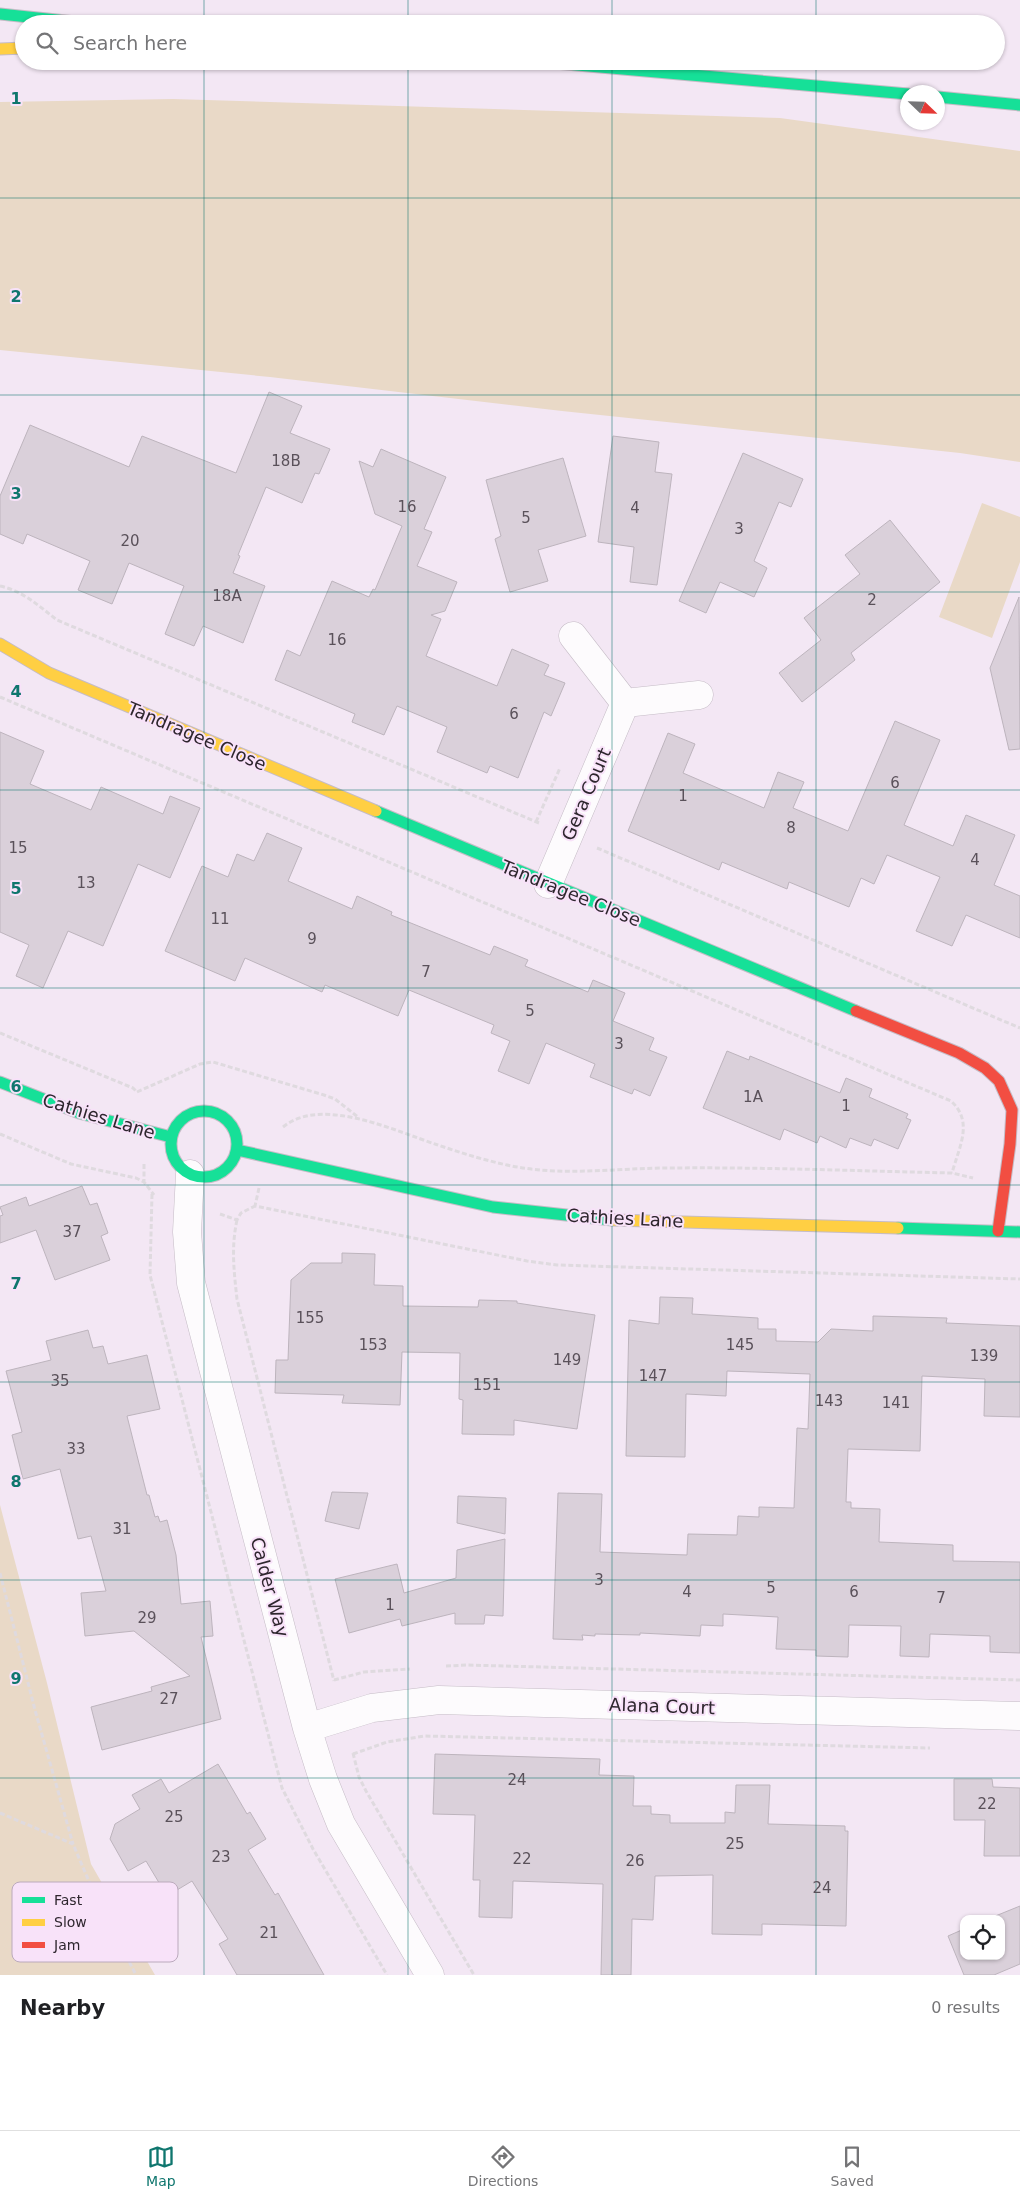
<!DOCTYPE html>
<style>
body{margin:0;font-family:"DejaVu Sans",sans-serif;background:#f6f6f6;color:#202124}
.controls{position:absolute;right:15px;bottom:15px;display:grid;overflow:hidden;border-radius:10px;box-shadow:0 1px 4px #0004}
.controls button{width:45px;height:45px;display:grid;place-items:center;padding:0;border:0;border-bottom:1px solid #e0e0e0;background:#fff;color:#202124;font:25px sans-serif}
.compass{position:absolute;left:900px;top:85px;width:45px;height:45px;border-radius:50%;background:#fff;box-shadow:0 1px 4px #0004;rotate:113deg}
.list{margin:0;padding:0;list-style:none}
h2{display:flex;justify-content:space-between;align-items:center;height:65px;margin:0;padding:0 20px;font-size:21px}
h2 small{font-size:16px;font-weight:400;color:#757577}
.icon{flex:none;width:28px;height:28px;fill:none;stroke:currentColor;stroke-width:2;stroke-linecap:round;stroke-linejoin:round}
.map{position:relative;flex:none;width:1020px;height:1975px;overflow:hidden}
.search{position:absolute;background:#fff;box-shadow:0 1px 4px #0004;left:15px;right:15px;top:15px;height:55px;display:flex;align-items:center;gap:12px;box-sizing:border-box;padding:0 18px;border-radius:28px;color:#757577;font-size:19px}
.sheet{height:155px;background:#fff}
nav{display:flex;justify-content:space-around;align-items:center;box-sizing:border-box;height:70px;border-top:1px solid #e0e0e0;background:#fff;font-size:14px;color:#757577}
nav a{display:grid;justify-items:center;gap:2px}
nav .on{color:#0f766e}
.map>svg:first-child{display:block}
</style>
<div class="map">
<svg width="1020" height="1975" viewBox="0 0 1020 1975">
<rect width="100%" height="100%" fill="#f3e7f4"/>
<path fill="#e9d9c7" d="M 173,99 L 780,118 L 1020,151 L 1020,462 L 960,453 L 562,411 L 270,377 L 0,350 L 0,102 Z
M 982,503 L 1020,517 L 1020,562 L 992,638 L 939,617 Z
M 0,1505 L 47,1683 L 91,1864 L 155,1975 L 0,1975 Z"/>
<path fill="#dad0da" stroke="#bdb4bd" d="M 269,392 L 302,406 L 290,433 L 330,449 L 319,474 L 315,473 L 302,503 L 266,487 L 238,555 L 240,556 L 233,573 L 265,586 L 243,643 L 203,626 L 194,646 L 165,634 L 184,586 L 129,563 L 112,604 L 78,590 L 90,561 L 27,534 L 23,544 L 0,534 L 0,496 L 30,425 L 129,467 L 142,436 L 236,473 Z
M 613,436 L 659,442 L 655,472 L 672,474 L 657,585 L 630,582 L 634,547 L 598,542 Z
M 381,449 L 446,477 L 424,529 L 432,532 L 417,566 L 457,582 L 445,611 L 431,615 L 441,619 L 426,656 L 497,686 L 512,649 L 549,665 L 544,675 L 565,683 L 551,716 L 544,712 L 518,778 L 490,766 L 487,773 L 437,752 L 447,727 L 397,706 L 384,735 L 352,722 L 355,714 L 275,680 L 287,650 L 300,656 L 332,581 L 369,597 L 373,589 L 375,590 L 402,526 L 375,514 L 359,461 L 373,467 Z
M 743,453 L 803,479 L 791,507 L 779,502 L 754,561 L 767,568 L 754,597 L 720,582 L 706,613 L 679,601 Z
M 563,458 L 586,536 L 538,550 L 548,581 L 510,592 L 495,539 L 501,536 L 486,480 Z
M 890,520 L 940,582 L 851,653 L 855,660 L 802,702 L 779,673 L 821,640 L 804,618 L 860,574 L 845,555 Z
M 1019,597 L 1020,749 L 1009,750 L 990,668 Z
M 895,721 L 940,740 L 904,825 L 953,846 L 966,815 L 1015,835 L 994,885 L 1020,896 L 1020,938 L 966,915 L 952,946 L 916,931 L 940,877 L 887,855 L 874,884 L 861,878 L 849,907 L 789,882 L 787,889 L 722,862 L 719,870 L 628,831 L 668,733 L 695,744 L 683,773 L 764,808 L 778,772 L 804,782 L 793,808 L 848,831 Z
M 0,732 L 44,751 L 30,784 L 91,810 L 101,787 L 163,814 L 170,796 L 200,808 L 170,878 L 138,864 L 103,946 L 68,931 L 43,988 L 16,976 L 29,945 L 0,932 Z
M 267,833 L 302,848 L 288,881 L 352,909 L 357,896 L 392,912 L 391,915 L 490,955 L 494,946 L 528,960 L 525,966 L 588,992 L 593,980 L 625,993 L 613,1021 L 654,1038 L 649,1050 L 667,1057 L 650,1096 L 634,1089 L 632,1094 L 590,1077 L 595,1064 L 546,1043 L 529,1084 L 498,1071 L 510,1041 L 491,1033 L 494,1025 L 409,990 L 398,1016 L 325,985 L 322,992 L 245,958 L 235,981 L 165,951 L 202,866 L 228,877 L 237,854 L 254,861 Z
M 727,1051 L 749,1060 L 750,1056 L 840,1093 L 846,1078 L 872,1089 L 869,1097 L 908,1114 L 906,1118 L 911,1120 L 898,1149 L 874,1139 L 871,1146 L 850,1138 L 846,1148 L 820,1136 L 817,1143 L 784,1129 L 780,1140 L 703,1108 Z
M 82,1186 L 90,1205 L 97,1203 L 108,1233 L 101,1236 L 110,1260 L 55,1280 L 36,1230 L 0,1243 L 0,1216 L 3,1215 L 0,1207 L 26,1197 L 29,1206 Z
M 342,1253 L 375,1254 L 374,1285 L 403,1286 L 403,1306 L 478,1307 L 479,1300 L 517,1301 L 517,1303 L 595,1315 L 577,1429 L 514,1420 L 514,1435 L 462,1434 L 463,1400 L 459,1399 L 460,1353 L 402,1352 L 400,1405 L 342,1403 L 344,1395 L 275,1393 L 276,1360 L 288,1360 L 291,1280 L 311,1263 L 342,1263 Z
M 660,1297 L 693,1298 L 692,1314 L 758,1318 L 758,1329 L 776,1329 L 776,1341 L 818,1342 L 831,1329 L 873,1331 L 873,1316 L 947,1318 L 946,1323 L 1020,1326 L 1020,1417 L 984,1416 L 985,1379 L 922,1376 L 920,1451 L 848,1449 L 846,1502 L 851,1502 L 851,1508 L 880,1509 L 879,1542 L 953,1545 L 953,1561 L 1020,1562 L 1020,1653 L 990,1652 L 990,1636 L 930,1634 L 929,1657 L 900,1656 L 901,1626 L 849,1625 L 848,1657 L 816,1656 L 816,1650 L 776,1649 L 778,1617 L 723,1614 L 723,1626 L 701,1625 L 700,1636 L 640,1633 L 640,1635 L 595,1634 L 595,1636 L 582,1635 L 583,1640 L 553,1639 L 558,1493 L 602,1494 L 600,1552 L 687,1555 L 688,1534 L 737,1535 L 738,1516 L 759,1517 L 759,1507 L 794,1508 L 797,1428 L 808,1429 L 810,1374 L 727,1371 L 726,1396 L 686,1394 L 685,1457 L 626,1456 L 629,1320 L 659,1324 Z
M 88,1330 L 93,1348 L 103,1346 L 108,1364 L 147,1355 L 160,1409 L 127,1416 L 147,1495 L 149,1495 L 155,1517 L 158,1516 L 160,1522 L 167,1520 L 176,1555 L 181,1604 L 210,1601 L 213,1636 L 201,1637 L 221,1719 L 102,1750 L 91,1707 L 152,1691 L 151,1687 L 190,1676 L 134,1631 L 85,1636 L 81,1593 L 106,1591 L 91,1536 L 78,1539 L 60,1469 L 23,1479 L 12,1435 L 22,1432 L 6,1371 L 51,1360 L 46,1341 Z
M 332,1492 L 368,1493 L 359,1529 L 325,1521 Z
M 458,1496 L 506,1498 L 505,1534 L 457,1523 Z
M 505,1539 L 503,1616 L 485,1615 L 484,1624 L 455,1624 L 455,1613 L 402,1626 L 400,1619 L 349,1633 L 335,1579 L 397,1564 L 404,1593 L 456,1578 L 457,1550 Z
M 435,1754 L 600,1759 L 599,1775 L 634,1776 L 633,1806 L 651,1806 L 651,1814 L 670,1815 L 670,1823 L 725,1823 L 725,1812 L 735,1813 L 736,1785 L 770,1785 L 768,1824 L 845,1826 L 845,1831 L 848,1831 L 846,1926 L 762,1924 L 762,1935 L 712,1934 L 713,1875 L 655,1876 L 653,1920 L 632,1919 L 631,1975 L 601,1975 L 603,1884 L 513,1881 L 512,1918 L 479,1917 L 480,1880 L 473,1880 L 475,1815 L 433,1814 Z
M 218,1764 L 247,1814 L 250,1812 L 266,1839 L 248,1850 L 275,1895 L 278,1893 L 324,1975 L 237,1975 L 219,1944 L 228,1939 L 192,1881 L 167,1896 L 146,1861 L 128,1871 L 110,1839 L 115,1824 L 140,1809 L 132,1795 L 161,1779 L 169,1793 Z
M 954,1779 L 992,1779 L 993,1787 L 1020,1788 L 1020,1856 L 984,1856 L 985,1820 L 954,1820 Z
M 1020,1906 L 1020,1964 L 994,1975 L 964,1975 L 948,1936 L 964,1929 L 964,1956 L 1001,1956 L 1001,1919 L 988,1919 Z"/>
<g fill="none" stroke-linecap="round" stroke-linejoin="round">
<g stroke="#c5bcc6" stroke-width="29">
<path id="street" d="M 573,636 L 625,703 L 699,695
M 548,884 L 625,703
M 190,1174 L 187,1232 L 191,1283 L 307,1728 L 323,1779 L 341,1824 L 430,1975
M 307,1728 L 372,1708 L 439,1700 L 1020,1716"/>
</g>
<g stroke="#c5bcc6" stroke-width="13">
<path id="fast" d="M 0,14 L 94,24
M 532,61 L 908,94
M 938,97 L 1020,105
M 376,811 L 856,1011
M 0,1082 L 79,1113 L 171,1137
M171 1144a33 33 0 1 1 66 0a33 33 0 1 1-66 0Z
M 237,1150 L 493,1207 L 612,1220
M 898,1228 L 1020,1232"/>
</g>
<g stroke="#c5bcc6" stroke-width="13">
<path id="slow" d="M 0,49 L 24,48
M 0,644 L 49,673 L 376,811
M 612,1220 L 898,1228"/>
</g>
<g stroke="#c5bcc6" stroke-width="13">
<path id="jam" d="M 856,1011 L 959,1053 L 985,1068 L 999,1081 L 1012,1110 L 1010,1144 L 998,1231"/>
</g>
<path stroke="#dfdadf" stroke-width="3" stroke-dasharray="5 2.5" stroke-linecap="butt" d="M 0,586 C 23,591 39,606 57,620 L 539,823
M 0,697 L 951,1101 C 974,1122 959,1147 952,1173
M 536,822 L 560,768
M 597,848 L 1020,1028
M 0,1033 L 133,1088 L 137,1092
M 137,1092 L 200,1064 L 213,1062 L 324,1095 L 335,1099 L 358,1117
M 283,1127 C 322,1095 397,1132 438,1145 C 461,1153 484,1160 507,1165 C 561,1177 615,1168 669,1168 C 764,1167 858,1171 952,1173 L 973,1178
M 0,1134 L 71,1164 L 136,1178 L 144,1182 L 154,1195
M 144,1164 L 144,1181
M 259,1188 L 255,1206 L 527,1261 L 557,1265 L 1020,1279
M 152,1194 L 150,1275 L 282,1788 L 313,1849 L 387,1975
M 220,1214 L 237,1220 L 241,1213 L 255,1206
M 237,1220 C 231,1247 234,1272 237,1299 L 334,1681
M 0,1573 L 35,1710 L 73,1844
M 446,1666 L 467,1665 L 1020,1680
M 334,1680 L 364,1672 L 410,1669
M 353,1753 L 359,1777 L 366,1791 L 474,1975
M 353,1754 L 387,1742 L 425,1736 L 930,1748
M 0,1813 L 73,1844 L 94,1893 L 136,1975"/>
<use href="#street" stroke="#fdfbfd" stroke-width="28"/>
<use href="#fast" stroke="#16e098" stroke-width="11"/>
<use href="#slow" stroke="#ffcf43" stroke-width="11"/>
<use href="#jam" stroke="#f24e42" stroke-width="11"/>
</g>
<path fill="none" stroke="#0f766e" stroke-width="1" stroke-opacity="0.55" d="M 204,0 L 204,24M 408,0 L 408,24M 612,0 L 612,24M 816,0 L 816,24M 204,61 L 204,1975M 408,61 L 408,1975M 612,61 L 612,1975M 816,61 L 816,1975M 0,198 L 1020,198M 0,395 L 1020,395M 0,592 L 1020,592M 0,790 L 1020,790M 0,988 L 1020,988M 0,1185 L 1020,1185M 0,1382 L 1020,1382M 0,1580 L 1020,1580M 0,1778 L 1020,1778"/>
<g text-anchor="middle" dominant-baseline="central" stroke-width="4" stroke-linejoin="round" paint-order="stroke">
<g font-size="15" fill="#5a515a">
<text x="286" y="461">18B</text>
<text x="407" y="507">16</text>
<text x="635" y="508">4</text>
<text x="526" y="518">5</text>
<text x="739" y="529">3</text>
<text x="130" y="541">20</text>
<text x="227" y="596">18A</text>
<text x="872" y="600">2</text>
<text x="337" y="640">16</text>
<text x="514" y="714">6</text>
<text x="895" y="783">6</text>
<text x="683" y="796">1</text>
<text x="791" y="828">8</text>
<text x="18" y="848">15</text>
<text x="975" y="860">4</text>
<text x="86" y="883">13</text>
<text x="220" y="919">11</text>
<text x="312" y="939">9</text>
<text x="426" y="972">7</text>
<text x="530" y="1011">5</text>
<text x="619" y="1044">3</text>
<text x="753" y="1097">1A</text>
<text x="846" y="1106">1</text>
<text x="72" y="1232">37</text>
<text x="310" y="1318">155</text>
<text x="373" y="1345">153</text>
<text x="740" y="1345">145</text>
<text x="984" y="1356">139</text>
<text x="567" y="1360">149</text>
<text x="653" y="1376">147</text>
<text x="60" y="1381">35</text>
<text x="487" y="1385">151</text>
<text x="829" y="1401">143</text>
<text x="896" y="1403">141</text>
<text x="76" y="1449">33</text>
<text x="122" y="1529">31</text>
<text x="599" y="1580">3</text>
<text x="771" y="1588">5</text>
<text x="687" y="1592">4</text>
<text x="854" y="1592">6</text>
<text x="941" y="1598">7</text>
<text x="390" y="1605">1</text>
<text x="147" y="1618">29</text>
<text x="169" y="1699">27</text>
<text x="517" y="1780">24</text>
<text x="987" y="1804">22</text>
<text x="174" y="1817">25</text>
<text x="735" y="1844">25</text>
<text x="221" y="1857">23</text>
<text x="522" y="1859">22</text>
<text x="635" y="1861">26</text>
<text x="822" y="1888">24</text>
<text x="269" y="1933">21</text>
</g>
<g font-size="18" fill="#2e262e" stroke="#f8e2f9">
<text transform="translate(197 736) rotate(23)">Tandragee Close</text>
<text transform="translate(586 794) rotate(-67)">Gera Court</text>
<text transform="translate(571 893) rotate(22)">Tandragee Close</text>
<text transform="translate(99 1116) rotate(17)">Cathies Lane</text>
<text transform="translate(625 1218) rotate(3)">Cathies Lane</text>
<text transform="translate(270 1587) rotate(75)">Calder Way</text>
<text transform="translate(662 1706) rotate(2)">Alana Court</text>
</g>
</g>
<rect x="12" y="1882" width="166" height="80" rx="8" fill="#f8e2f9" stroke="#bbaabc" stroke-width="1"/>
<rect x="22" y="1897" width="23" height="6" fill="#16e098"/>
<rect x="22" y="1919" width="23" height="7" fill="#ffcf43"/>
<rect x="22" y="1942" width="23" height="6" fill="#f24e42"/>
<g font-size="14" fill="#2e262e">
<text x="54" y="1905">Fast</text>
<text x="54" y="1927">Slow</text>
<text x="54" y="1950">Jam</text>
</g>
<g font-size="16" text-anchor="middle" font-weight="bold" fill="#0f766e" stroke="#f8e2f9" stroke-width="4" stroke-linejoin="round" paint-order="stroke">
<text x="16" y="104">1</text>
<text x="16" y="302">2</text>
<text x="16" y="499">3</text>
<text x="16" y="697">4</text>
<text x="16" y="894">5</text>
<text x="16" y="1092">6</text>
<text x="16" y="1289">7</text>
<text x="16" y="1487">8</text>
<text x="16" y="1684">9</text>
</g>
</svg>
<div class="controls">
<button><svg class="icon" aria-label="locate" viewBox="0 0 24 24"><circle cx="12" cy="12" r="6"/><path d="M12 2v4M12 18v4M2 12h4M18 12h4"/></svg></button>
</div>
<svg class="compass" viewBox="-18 -18 36 36"><path d="M0-13l5 13h-10z" fill="#e53935"/><path d="M0 13l5-13h-10z" fill="#757577"/></svg>
<div class="search"><svg class="icon" aria-label="search" viewBox="0 0 24 24"><circle cx="10" cy="10" r="6"/><path d="M15 15l6 6"/></svg>Search here</div>
</div>
<section class="sheet">
<h2>Nearby<small>0 results</small></h2>
<ul class="list">
</ul>
</section>
<nav>
<a class="on"><svg class="icon" aria-label="map" viewBox="0 0 24 24"><path d="M3 6l6-2 6 2 6-2v14l-6 2-6-2-6 2zM9 4v14M15 6v14"/></svg>Map</a>
<a><svg class="icon" aria-label="directions" viewBox="0 0 24 24"><path d="M12 3l9 9-9 9-9-9zM9 14v-3h6M13 9l2 2-2 2"/></svg>Directions</a>
<a><svg class="icon" aria-label="saved" viewBox="0 0 24 24"><path d="M7 4h10v16l-5-4-5 4z"/></svg>Saved</a>
</nav>
